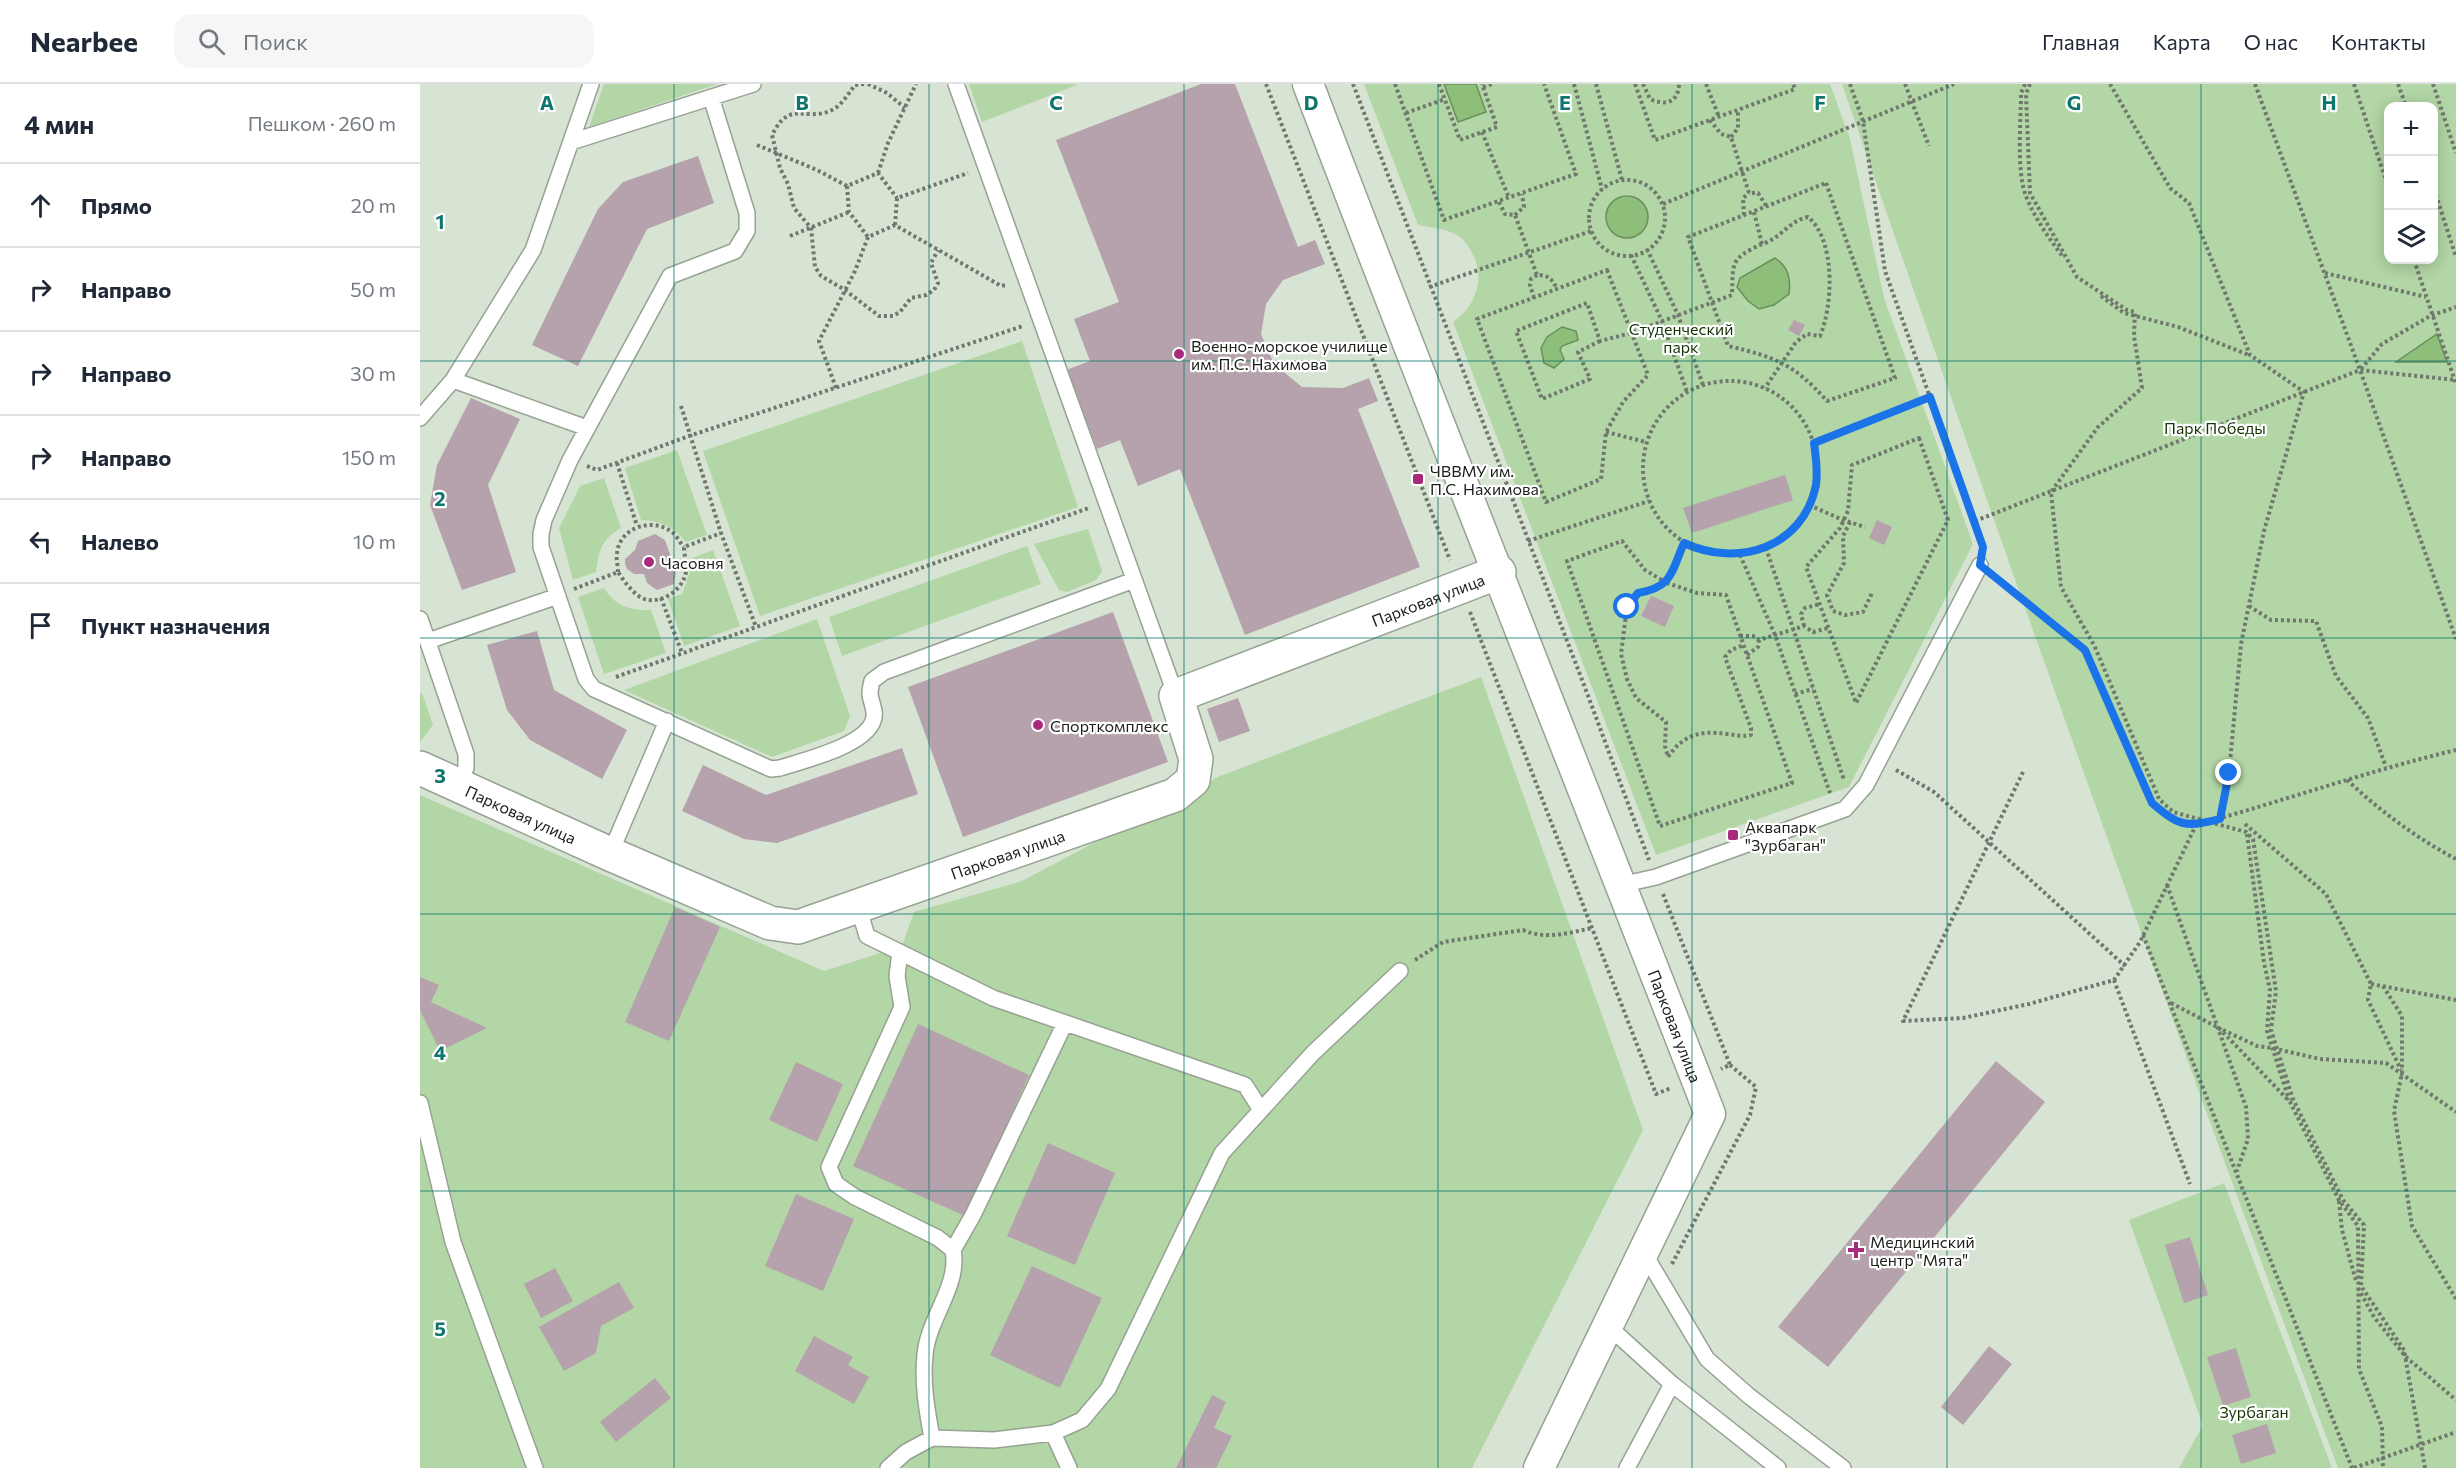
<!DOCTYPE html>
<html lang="ru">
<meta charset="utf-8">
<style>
body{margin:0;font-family:Commissioner,sans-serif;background:#f6f6f7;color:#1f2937}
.controls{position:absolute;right:18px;top:18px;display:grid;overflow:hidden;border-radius:12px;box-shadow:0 3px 15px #0003}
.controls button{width:54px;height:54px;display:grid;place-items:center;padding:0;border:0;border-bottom:2px solid #e0e1e3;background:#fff;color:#1f2937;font:30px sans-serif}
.stop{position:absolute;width:18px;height:18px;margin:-14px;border:4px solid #1a73e8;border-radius:50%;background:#fff}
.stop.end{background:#1a73e8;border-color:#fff;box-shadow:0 2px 6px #0008}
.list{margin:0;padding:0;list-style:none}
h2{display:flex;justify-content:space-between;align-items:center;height:78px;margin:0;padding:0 24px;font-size:26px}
h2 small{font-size:20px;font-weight:400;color:#747a83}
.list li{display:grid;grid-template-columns:39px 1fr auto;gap:18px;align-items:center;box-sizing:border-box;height:84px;padding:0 24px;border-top:2px solid #e0e1e3}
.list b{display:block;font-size:22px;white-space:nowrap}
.list em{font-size:20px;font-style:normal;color:#747a83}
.icon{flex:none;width:33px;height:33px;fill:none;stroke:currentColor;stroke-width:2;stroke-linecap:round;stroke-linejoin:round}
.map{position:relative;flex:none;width:2036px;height:1384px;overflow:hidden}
header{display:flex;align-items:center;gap:36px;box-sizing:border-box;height:84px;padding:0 30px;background:#fff;border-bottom:2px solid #e0e1e3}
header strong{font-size:28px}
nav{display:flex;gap:33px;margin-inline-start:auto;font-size:21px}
.search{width:420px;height:54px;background:#f6f6f7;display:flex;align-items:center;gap:15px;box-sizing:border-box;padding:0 21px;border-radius:18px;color:#747a83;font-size:22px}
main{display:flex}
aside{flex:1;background:#fff}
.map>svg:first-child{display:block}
</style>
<header>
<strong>Nearbee</strong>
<div class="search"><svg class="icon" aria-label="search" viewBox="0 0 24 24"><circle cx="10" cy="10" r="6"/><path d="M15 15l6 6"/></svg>Поиск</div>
<nav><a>Главная</a><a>Карта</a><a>О нас</a><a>Контакты</a></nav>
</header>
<main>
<aside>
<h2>4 мин<small>Пешком · 260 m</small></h2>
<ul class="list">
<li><svg class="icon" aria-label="ahead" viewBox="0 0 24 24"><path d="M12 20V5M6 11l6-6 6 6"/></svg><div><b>Прямо</b></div><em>20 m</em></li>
<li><svg class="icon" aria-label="right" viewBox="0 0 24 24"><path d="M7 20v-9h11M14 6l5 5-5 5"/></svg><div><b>Направо</b></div><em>50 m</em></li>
<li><svg class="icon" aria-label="right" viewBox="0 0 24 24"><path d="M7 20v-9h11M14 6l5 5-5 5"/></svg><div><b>Направо</b></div><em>30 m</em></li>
<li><svg class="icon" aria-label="right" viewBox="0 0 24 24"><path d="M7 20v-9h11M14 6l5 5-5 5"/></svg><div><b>Направо</b></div><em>150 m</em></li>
<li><svg class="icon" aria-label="left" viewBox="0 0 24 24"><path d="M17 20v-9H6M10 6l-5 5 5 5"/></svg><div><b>Налево</b></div><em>10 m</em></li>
<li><svg class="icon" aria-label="arrive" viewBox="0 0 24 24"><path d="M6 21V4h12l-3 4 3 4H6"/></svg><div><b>Пункт назначения</b></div></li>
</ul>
</aside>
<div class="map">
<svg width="2036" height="1384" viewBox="0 0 2036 1384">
<rect width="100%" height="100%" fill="#d7e4d3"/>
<path fill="#b2d6a5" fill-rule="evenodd" d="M 184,0 L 297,0 L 169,43 Z
M 549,0 L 659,0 L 562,38 Z
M 944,0 L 1410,0 L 1430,55 L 1464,214 L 1553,460 L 1429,703 L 1236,771 L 1033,238 C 1061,218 1068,183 1043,156 C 1033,145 1012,144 998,141 Z
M 1422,0 L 2036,0 L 2036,1384 L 1918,1384 C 1746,925 1582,463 1422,0 ZM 1968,22 L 2014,22 L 2014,176 L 1968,176 Z
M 602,257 L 658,423 L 340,532 L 283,367 Z
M 257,366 L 287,451 L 266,458 C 253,442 241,437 221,436 L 205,384 Z
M 184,394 L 201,444 C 181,456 179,466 176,488 L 153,496 L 139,444 L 160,402 Z
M 668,445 L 682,487 L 676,496 L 647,508 L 639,506 L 614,460 Z
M 607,462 L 621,500 L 422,572 L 409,533 Z
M 293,466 L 320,542 L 264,562 L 248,515 L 262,510 L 270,488 L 270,475 Z
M 184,504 C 195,522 211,527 231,526 L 246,569 L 184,590 L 158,513 Z
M 397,535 L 430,632 L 424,647 L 352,673 L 204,606 Z
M 1061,593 L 1223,1046 L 1052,1384 L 0,1384 L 0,711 L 404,887 L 482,862 L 494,828 L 602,797 L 800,692 Z
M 0,609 L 2,609 L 13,641 L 0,658 Z
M 1804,1099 L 1912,1384 L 1759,1384 L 1783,1341 L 1709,1136 Z"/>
<path fill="#8dbf7a" stroke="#6a8f5d" stroke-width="1.5" d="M 1024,0 L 1056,0 L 1066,28 L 1038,38 Z
M1186 133a21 21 0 1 1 42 0a21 21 0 1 1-42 0Z
M 1355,174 C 1368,183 1371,193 1369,210 L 1354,221 L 1339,225 L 1328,217 L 1317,203 L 1320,194 Z
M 1142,243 L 1156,247 L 1158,256 L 1142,262 L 1140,266 L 1144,275 L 1134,284 L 1124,279 L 1121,264 L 1127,253 Z
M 2017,250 L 2027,278 L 1976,278 Z"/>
<path fill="#b5a2ac" d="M 781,0 L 815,0 L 878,163 L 895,156 L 905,180 L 863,196 L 846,220 L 841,250 L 854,280 L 882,303 L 923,304 L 949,294 L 958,317 L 938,325 L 1000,483 L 825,551 L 760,385 L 718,402 L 700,356 L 677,365 L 646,286 L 670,277 L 654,235 L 699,218 L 636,56 Z
M 278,72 L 294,119 L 227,145 L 158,282 L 112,261 L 178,125 L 203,98 Z
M 1374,236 L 1385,241 L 1379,252 L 1368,246 Z
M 51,314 L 100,335 L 68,401 L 96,488 L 42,506 L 10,421 L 17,381 Z
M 1365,391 L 1373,416 L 1272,449 L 1263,424 Z
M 1457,436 L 1472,443 L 1464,461 L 1449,454 Z
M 235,450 L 245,456 L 256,488 L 254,500 L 237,506 L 227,499 L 224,490 L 214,490 L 207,485 L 205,480 L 205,475 L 215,466 L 218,457 Z
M 1231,512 L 1254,522 L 1245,543 L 1221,532 Z
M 693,528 L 748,678 L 543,753 L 488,603 Z
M 117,547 L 134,606 L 207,646 L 182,695 L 110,656 L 87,626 L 67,561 Z
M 818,614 L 830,647 L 799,658 L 787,625 Z
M 482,664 L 498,710 L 357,759 L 324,755 L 262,727 L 283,681 L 346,711 Z
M 255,823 L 300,843 L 249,957 L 205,938 Z
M 0,893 L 19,901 L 11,918 L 67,944 L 20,967 L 0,926 Z
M 498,940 L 609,991 L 545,1132 L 433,1082 Z
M 1576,977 L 1625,1018 L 1408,1283 L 1358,1243 Z
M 376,978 L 423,1000 L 397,1058 L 349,1036 Z
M 628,1059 L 695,1089 L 655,1181 L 587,1152 Z
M 376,1110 L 434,1135 L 403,1207 L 345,1182 Z
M 1770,1153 L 1788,1211 L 1764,1219 L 1745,1161 Z
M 612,1182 L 682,1214 L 640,1304 L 570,1271 Z
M 135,1184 L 153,1217 L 121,1234 L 104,1200 Z
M 199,1198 L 214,1224 L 181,1242 L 176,1269 L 144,1287 L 119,1243 Z
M 394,1252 L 433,1273 L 428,1281 L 449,1293 L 434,1320 L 375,1287 Z
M 1569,1262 L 1592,1280 L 1543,1341 L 1521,1323 Z
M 1816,1264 L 1831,1313 L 1803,1322 L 1787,1273 Z
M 235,1294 L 251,1314 L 196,1358 L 180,1338 Z
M 792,1311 L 806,1318 L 794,1344 L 812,1352 L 796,1384 L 756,1384 Z
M 1847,1340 L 1856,1369 L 1821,1380 L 1812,1351 Z"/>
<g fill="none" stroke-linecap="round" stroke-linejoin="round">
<g stroke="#96a292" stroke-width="18">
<path id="service" d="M 536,0 L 756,612
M 291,13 L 327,129 L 327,147 L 315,167 L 250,192 L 150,376 L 124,436 L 121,450 L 121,463 L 166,595 L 174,605 L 342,681 L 351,685 L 360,684 C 385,676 444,662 453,637 C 457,628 451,620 450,610 C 450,606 451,601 452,597 L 464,588 L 714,496
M 151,58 L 333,0
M 33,296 L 167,344
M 0,334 L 33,296 L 113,166 L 171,0
M 0,535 L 46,670 L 46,684 L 37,701
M 8,557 L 138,512
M 190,770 L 247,637
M 1200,801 L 1236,793 L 1425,725 L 1446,701 L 1560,481
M 438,822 L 447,852 L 573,914 L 825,1001 L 841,1026
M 480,868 L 477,892 L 482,923 L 409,1083 L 416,1100 L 435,1113 L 518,1154 L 533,1166 C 540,1202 508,1234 505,1271 C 502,1299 507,1327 512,1354
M 0,1019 L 33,1158 L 115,1384
M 533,1166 L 553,1131 L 645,939
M 1224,1169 L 1287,1275 L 1329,1312 L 1423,1384
M 1188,1242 L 1252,1300 L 1358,1384
M 633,1349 L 649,1384
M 468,1384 L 486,1368 L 512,1354 L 574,1356 L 633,1349 L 662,1336 L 688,1305 L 802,1069 L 893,969 L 980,887
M 1207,1384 L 1252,1300"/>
</g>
<g stroke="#96a292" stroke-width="33">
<g id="minor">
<path id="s1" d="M 888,0 C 1019,345 1157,687 1290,1030 L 1119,1384"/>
</g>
</g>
<g stroke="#96a292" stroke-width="36">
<g id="tertiary">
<path id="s2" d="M 0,684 L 190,770 L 350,839 L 378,843 L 755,711 L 773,696 L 776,675 L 756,612 L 1079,488"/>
</g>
</g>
<path stroke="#70786d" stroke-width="4" stroke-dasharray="3 3" stroke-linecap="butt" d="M 444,0 L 435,1 C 428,10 422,21 412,26 C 384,39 371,14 352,51 L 360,84 L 368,100 L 374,124 L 391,144 L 395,183 L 401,192 L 425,206 L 459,232 L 473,232 L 480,228 L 491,214 L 506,211 L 514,206 L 518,199 L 511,179 L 518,166
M 448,0 L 467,9 L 485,24
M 846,0 L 1030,476
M 933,0 L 1164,601 L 1229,776
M 975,0 L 1024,136 L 1156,90 L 1124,0
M 1019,0 L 1040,56 L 1077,43 L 1062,0
M 1154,0 L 1182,105
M 1176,0 L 1202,96
M 1215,0 L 1235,56 L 1375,5 L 1373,0
M 1223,0 L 1230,15 C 1246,22 1258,19 1259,0
M 1286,0 L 1299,33
M 1430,0 L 1443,37 L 1465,187 L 1563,462
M 1485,0 L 1509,62
M 1605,0 L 1601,9 C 1601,38 1596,86 1606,112 C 1615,135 1629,154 1643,173
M 1610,0 L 1606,10 L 1610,109 L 1657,193 L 1707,226 L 1715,228 L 1714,252 L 1722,304 L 1678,343 L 1631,408 L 1641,503 L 1675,563 L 1739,715 L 1753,728 L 1826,748 L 1833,755 L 1856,907 L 1851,946 L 1873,1015 L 1923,1116 L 1944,1141 L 1941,1202 L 1984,1266 L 2005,1384
M 1690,0 L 1750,104 L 1769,119 L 1830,271 L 1884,308 L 1844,447 L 1821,560 L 1809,689 L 1800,734
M 1835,0 L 1940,286 L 2036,555
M 1934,0 L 1968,102
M 1978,0 L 1986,22
M 2013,0 L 2036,69
M 1063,3 L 1072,0
M 986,29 L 1025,15
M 1290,36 L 1301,50 L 1311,53 L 1329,109 L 1338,109 L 1347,123
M 1062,48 L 1089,114
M 1311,53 L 1318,44 L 1318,26
M 337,61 L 397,86 L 427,102 L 458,89 L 477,114
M 458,89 L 468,59 L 496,0
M1169 134a38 38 0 1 1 76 0a38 38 0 1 1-76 0Z
M 1406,99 L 1475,294 L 1407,317 C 1374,280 1355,273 1308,262 L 1268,153 Z
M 427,102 L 429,128 L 448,153
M 2014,105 L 2036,173
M 1079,118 L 1085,130 L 1095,131 L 1117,191 C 1129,191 1132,195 1137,205
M 1243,120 L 1534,0
M 1334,128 L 1342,160 C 1360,155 1370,136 1388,133 C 1416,156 1413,222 1400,252 L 1387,250 L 1376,258 L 1345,304
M 1095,131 L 1104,123 L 1102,110
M 1324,131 L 1323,114 L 1329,109
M 475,141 L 477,114 L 548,89
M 370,152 L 429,128
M 1227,165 L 1258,231 L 1283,301
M 1211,171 L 1242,237 L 1267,308
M 1994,176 L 2036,300
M 1187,186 L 1228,291 L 1203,318 L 1186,348 L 1181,395 L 1126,418 L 1057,235 Z
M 1905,189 L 2006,213
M 1009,203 L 1171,147
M 1681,212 L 1704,229 L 1758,243 L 1829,271
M 1114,214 L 1110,201 L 1111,195 L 1117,191
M 1180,257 L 1158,268 L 1170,295 L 1122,315 L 1096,247 L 1167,219 L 1180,257 L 1211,249 L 1312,211 C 1313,178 1310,175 1342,160
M 1941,285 L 1962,260 L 2010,232 L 2036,223
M1223 384a87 87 0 1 1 174 0a87 87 0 1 1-174 0Z
M 416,304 L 399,257 L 435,187 L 448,153 L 475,141 L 581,202 L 587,201
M 261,322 L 301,449 L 336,543
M 1186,348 L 1226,358
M 1499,354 L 1528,436 L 1436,619 L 1386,483 L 1420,444 L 1428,427 L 1432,381 Z
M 1394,359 L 1510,313
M 197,379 L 217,442
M 167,382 L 177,386 L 269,352 L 603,242
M 1389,421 L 1423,436 L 1445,443
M 1555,437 L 1940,286 L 2036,296
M 1430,438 L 1423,452 L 1424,479 L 1407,511 L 1413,527 L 1425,531 L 1443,528 L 1452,509
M 1108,457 L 1229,417
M 1346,464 L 1424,696
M 1320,471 L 1355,551 L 1410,709
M 198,488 C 198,482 196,475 197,469 C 200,443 232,433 252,448 C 257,452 260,459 264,463
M 1576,494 L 1665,566 L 1732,719 L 1753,737 L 1776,741
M 1246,499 L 1233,506 L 1218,509 L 1207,523 L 1201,570 L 1207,595 L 1216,614 L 1246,638 L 1245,662 L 1248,673 C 1263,651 1280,646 1307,650 C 1315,651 1322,653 1331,651 L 1331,644 L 1305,573 L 1311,566 L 1324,561
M 1247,499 L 1225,486 L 1202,457 L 1147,477 L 1240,742 L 1372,699 L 1306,511 L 1277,509 L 1247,499 L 1264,459
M 154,505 L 198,488 C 204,497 211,507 220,513 C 237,523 260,508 265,492 C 268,484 264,471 264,463 L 301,449
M 241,514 L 262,569
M 1829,522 L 1851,536 L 1896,537 L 1916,592 L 1948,634 L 1966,683
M 1050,528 L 1236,1010 L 1251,1004
M 1384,542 L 1381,530 L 1385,524 L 1400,520
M 1320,552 L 1333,552 L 1339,556 L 1384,542 L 1393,548 L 1408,544
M 1327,571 L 1338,563 L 1339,556
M 196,593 L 669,424
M 1375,610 L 1393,605
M 1476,686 L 1514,708 L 1705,882
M 1603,688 L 1483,937 L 1543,934 L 1609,920 L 1694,896 L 1720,858 L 1776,741 C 1863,717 1948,687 2036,666
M 1927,696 C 1959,726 1996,754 2036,775
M 1825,740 L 1906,810 L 1951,900 L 1948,916 L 1981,986
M 1827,750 L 1844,879 L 1850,906 L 1847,947 L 1869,1016
M 1747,801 L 1826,1023 L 1828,1055 L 1817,1087
M 1243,810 L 1310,981 L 1301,985
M 1723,851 L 1932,1384
M 995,876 L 1023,858 L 1103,846 C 1126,856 1148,849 1172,844
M 1694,896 L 1770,1100
M 1951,900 L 2036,916
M 1963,902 L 1982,932 L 1982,989 L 1974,1027 L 1992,1142 L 2036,1215
M 1751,919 L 1799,944 L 1870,1018 L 1919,1116 L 1938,1142 L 1939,1285 L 1962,1343 L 1963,1384
M 1803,946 L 1837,962 L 1852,964 L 1900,975 L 1966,979 L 2036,1028
M 1919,1117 L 1922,1146 L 1936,1197
M 1252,1180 L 1330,1031 L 1336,1003 L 1310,981
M 1938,1204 L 1954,1233 L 1986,1273 L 2036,1316
M 1934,1384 L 2036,1348"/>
<use href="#service" stroke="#fff" stroke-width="15"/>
<use href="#minor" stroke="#fff" stroke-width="30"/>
<use href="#tertiary" stroke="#fff" stroke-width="33"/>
</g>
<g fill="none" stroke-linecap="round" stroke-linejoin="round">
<path stroke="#1a73e8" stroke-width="8" d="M 1207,523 L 1218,509 C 1253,503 1251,488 1264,459 C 1318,484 1383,464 1396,401 C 1398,387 1396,373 1394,359 L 1510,313 L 1563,463 L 1560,481 L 1665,566 L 1732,719 C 1759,742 1765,744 1800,735 L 1809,689"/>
</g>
<path fill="none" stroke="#0f766e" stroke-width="1.5" stroke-opacity="0.55" d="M 254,0 L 254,1384M 509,0 L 509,1384M 764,0 L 764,1384M 1018,0 L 1018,1384M 1272,0 L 1272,1384M 1527,0 L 1527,1384M 1781,0 L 1781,1384M 0,277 L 2036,277M 0,554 L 2036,554M 0,830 L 2036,830M 0,1107 L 2036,1107"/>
<g fill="#a82a7c" stroke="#fff" stroke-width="2">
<circle cx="759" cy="270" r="6"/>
<rect x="992" y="389" width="12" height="12" rx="3"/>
<circle cx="229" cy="478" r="6"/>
<circle cx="618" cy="641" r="6"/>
<rect x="1307" y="745" width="12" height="12" rx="3"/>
<path d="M1433 1157h6v6h6v6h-6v6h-6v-6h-6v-6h6z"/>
</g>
<g text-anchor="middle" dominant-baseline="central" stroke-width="4.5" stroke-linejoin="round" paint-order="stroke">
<g font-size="16" fill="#153505" stroke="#fff">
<text x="1261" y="244">Студенческий<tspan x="1261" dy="18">парк</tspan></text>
<text x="1795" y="343">Парк Победы</text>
<text x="1834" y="1327">Зурбаган</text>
</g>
<g font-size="16" fill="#1a1f18" stroke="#fff" text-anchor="start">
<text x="771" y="261">Военно-морское училище<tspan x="771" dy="18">им. П.С. Нахимова</tspan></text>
<text x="1010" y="386">ЧВВМУ им.<tspan x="1010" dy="18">П.С. Нахимова</tspan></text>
<text x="241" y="478">Часовня</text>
<text x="630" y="641">Спорткомплекс</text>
<text x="1325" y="742">Аквапарк<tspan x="1325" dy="18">"Зурбаган"</tspan></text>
<text x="1450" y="1157">Медицинский<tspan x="1450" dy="18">центр "Мята"</tspan></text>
</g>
<g font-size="16" fill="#1a1f18" stroke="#fff">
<text stroke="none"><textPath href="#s2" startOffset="1191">Парковая улица</textPath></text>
<text stroke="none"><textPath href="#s2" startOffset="111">Парковая улица</textPath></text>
<text stroke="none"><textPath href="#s2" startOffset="633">Парковая улица</textPath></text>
<text stroke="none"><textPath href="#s1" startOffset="1011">Парковая улица</textPath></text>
</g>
</g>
<g font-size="20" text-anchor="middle" font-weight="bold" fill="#0f766e" stroke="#fff" stroke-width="4.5" stroke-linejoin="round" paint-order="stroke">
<text x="127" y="26">A</text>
<text x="382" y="26">B</text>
<text x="636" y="26">C</text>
<text x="891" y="26">D</text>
<text x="1145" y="26">E</text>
<text x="1400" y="26">F</text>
<text x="1654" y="26">G</text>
<text x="1909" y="26">H</text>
<text x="20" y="145">1</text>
<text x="20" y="422">2</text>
<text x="20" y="699">3</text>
<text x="20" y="976">4</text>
<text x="20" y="1252">5</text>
</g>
</svg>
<div class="controls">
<button>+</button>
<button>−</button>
<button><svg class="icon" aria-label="layers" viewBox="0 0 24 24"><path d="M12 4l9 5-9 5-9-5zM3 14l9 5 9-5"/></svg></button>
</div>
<div class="stop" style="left:1207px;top:523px"></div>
<div class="stop end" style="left:1809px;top:689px"></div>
</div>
</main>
